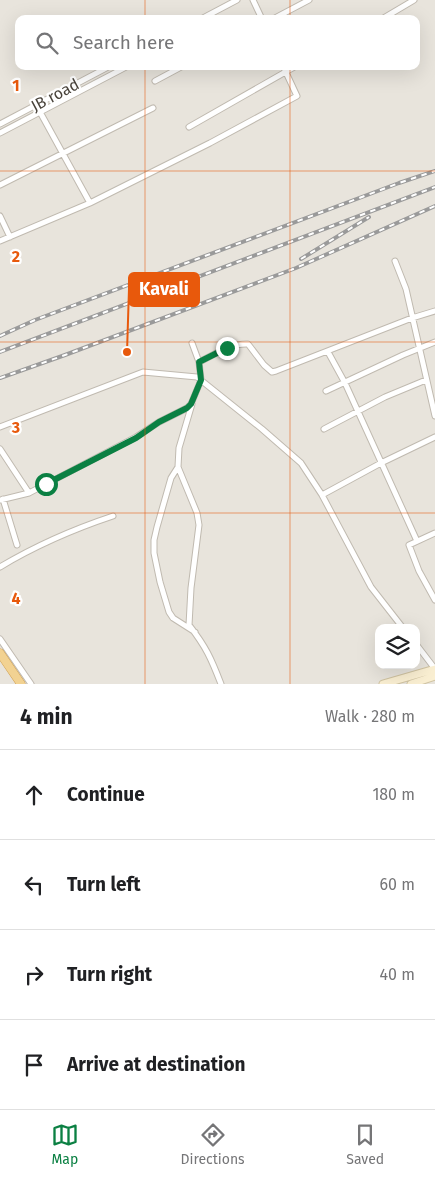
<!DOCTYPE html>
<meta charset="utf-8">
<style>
body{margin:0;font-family:"Fira Sans",sans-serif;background:#f2f2f2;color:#202124}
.controls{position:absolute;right:15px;bottom:15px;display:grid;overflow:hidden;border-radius:10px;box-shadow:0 5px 20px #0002}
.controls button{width:45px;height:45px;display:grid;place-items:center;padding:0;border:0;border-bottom:1px solid #e0e0e0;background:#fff;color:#202124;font:25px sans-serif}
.stop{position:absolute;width:15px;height:15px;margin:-11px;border:4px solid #0b8043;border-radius:50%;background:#fff}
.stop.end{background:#0b8043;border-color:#fff;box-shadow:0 1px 5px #0008}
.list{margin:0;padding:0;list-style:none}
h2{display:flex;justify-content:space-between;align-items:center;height:65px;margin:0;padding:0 20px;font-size:21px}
h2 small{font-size:16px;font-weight:400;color:#757577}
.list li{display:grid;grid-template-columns:32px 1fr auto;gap:15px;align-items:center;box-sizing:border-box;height:90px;padding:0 20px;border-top:1px solid #e0e0e0}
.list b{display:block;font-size:19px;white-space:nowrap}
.list em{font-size:16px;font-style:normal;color:#757577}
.icon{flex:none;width:28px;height:28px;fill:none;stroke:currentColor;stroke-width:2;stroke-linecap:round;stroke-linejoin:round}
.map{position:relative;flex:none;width:435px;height:684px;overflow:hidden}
.search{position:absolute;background:#fff;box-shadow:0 5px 20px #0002;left:15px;right:15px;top:15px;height:55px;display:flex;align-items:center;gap:12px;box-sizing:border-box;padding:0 18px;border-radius:10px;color:#757577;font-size:19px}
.sheet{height:425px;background:#fff}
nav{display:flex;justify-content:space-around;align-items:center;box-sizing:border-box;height:70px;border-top:1px solid #e0e0e0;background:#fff;font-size:14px;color:#757577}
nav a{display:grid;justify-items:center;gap:2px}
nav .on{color:#0b8043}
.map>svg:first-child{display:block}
</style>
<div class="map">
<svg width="435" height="684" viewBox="0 0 435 684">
<rect width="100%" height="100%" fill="#f5f2ed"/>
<path fill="#e8e4dc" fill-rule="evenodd" d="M 0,0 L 435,0 L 435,684 L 0,684 ZM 19,19 L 416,19 L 416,66 L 19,66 ZM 379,628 L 416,628 L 416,665 L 379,665 Z"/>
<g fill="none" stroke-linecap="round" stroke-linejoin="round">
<g stroke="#c0bab0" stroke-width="7">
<path id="minor" d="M 253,0 L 262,19
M 201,19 L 237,0
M 273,19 L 309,0
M 382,19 L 414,0
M 155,81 L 183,66
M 40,112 L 90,203
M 0,124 L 110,66
M 189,127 L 296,66
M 0,133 L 128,66
M 0,185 L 153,108
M 0,216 L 10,237
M 0,241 L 90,203 L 210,143 L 297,96 L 283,66
M 395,261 L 406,289 L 435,416
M 328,352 L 345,383 L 417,541
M 199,362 C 214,355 230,343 248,344 L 264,365 L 272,372 L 276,371 L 412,318 L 435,311
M 326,391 L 403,355 L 435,342
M 192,404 L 179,448 L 178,467 L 171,478 L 157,527 L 154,540 L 154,553 L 160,582 L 169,612 L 173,618 L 195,632
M 0,427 L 143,372 L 197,377 L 262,429 L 301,463 L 322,495 L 371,587 L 403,628
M 324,429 L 385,397 L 426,380
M 0,449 L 29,493
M 178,467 L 197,513 L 199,525 L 191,588 L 189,625 C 206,647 211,658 221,684
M 322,495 L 381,463 L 435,437
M 3,499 L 17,545
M 0,500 L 29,493 L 136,437 L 159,422 L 187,408 L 191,404 L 201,380 L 199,362 L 192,343
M 435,533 L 409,545 L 419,571 L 435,600
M 0,567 C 35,546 74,529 113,516
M 0,639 L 31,684
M 416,644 L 435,669"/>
</g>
<g stroke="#d0c3a1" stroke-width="9">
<path id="secondary" d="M 383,684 L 435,669
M 411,684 L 435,676"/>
</g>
<g stroke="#cf9d4d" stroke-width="9">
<path id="trunk" d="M 0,653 L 21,684"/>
</g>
<use href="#minor" stroke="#fff" stroke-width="5"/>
<use href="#secondary" stroke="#faefd2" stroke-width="7"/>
<use href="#trunk" stroke="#f2d292" stroke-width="8"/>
<g stroke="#9a9a9a" stroke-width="4">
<path id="rail" d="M 301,259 L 369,217
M 0,336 L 35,320 L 399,183 L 435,171
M 0,352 L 435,187
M 0,378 L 65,355 L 296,268 L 435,206"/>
</g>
<use href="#rail" stroke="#fff" stroke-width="2" stroke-dasharray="5.5" stroke-linecap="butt"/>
</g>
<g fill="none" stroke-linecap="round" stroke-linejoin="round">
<path stroke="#0b8043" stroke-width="6" d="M 46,484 L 136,438 L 159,422 L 187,408 L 191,404 L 201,380 L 199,362 L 227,348"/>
</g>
<path fill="none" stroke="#e8590c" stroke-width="1" stroke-opacity="0.55" d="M 145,0 L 145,19M 290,0 L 290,19M 145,66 L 145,684M 290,66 L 290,684M 0,171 L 435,171M 0,342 L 435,342M 0,513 L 435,513"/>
<g text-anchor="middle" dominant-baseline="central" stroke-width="4.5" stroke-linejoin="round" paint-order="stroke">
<g font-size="16" fill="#49433b" stroke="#fff">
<text transform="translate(55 95) rotate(-28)">JB road</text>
</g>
</g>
<g font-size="16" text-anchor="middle" font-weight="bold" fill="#e8590c" stroke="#fff" stroke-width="4.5" stroke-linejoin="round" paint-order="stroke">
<text x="16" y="91">1</text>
<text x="16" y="262">2</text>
<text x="16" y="433">3</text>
<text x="16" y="604">4</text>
</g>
<path fill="none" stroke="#e8590c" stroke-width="2" d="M127 352L129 289"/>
<circle fill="#e8590c" stroke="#fff" stroke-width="2" cx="127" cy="352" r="5"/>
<rect fill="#e8590c" stroke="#e8590c" stroke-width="2" x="129" y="273" width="70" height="33" rx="5"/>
<g font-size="18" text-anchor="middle" font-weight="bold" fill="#fff">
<text x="164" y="295">Kavali</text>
</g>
</svg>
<div class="controls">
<button><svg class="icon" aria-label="layers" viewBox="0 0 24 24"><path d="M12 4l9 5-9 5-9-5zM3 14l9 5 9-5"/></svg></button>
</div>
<div class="stop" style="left:46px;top:484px"></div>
<div class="stop end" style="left:227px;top:348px"></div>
<div class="search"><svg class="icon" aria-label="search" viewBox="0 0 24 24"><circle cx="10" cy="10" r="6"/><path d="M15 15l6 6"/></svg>Search here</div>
</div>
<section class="sheet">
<h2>4 min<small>Walk · 280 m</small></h2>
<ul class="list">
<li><svg class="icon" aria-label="ahead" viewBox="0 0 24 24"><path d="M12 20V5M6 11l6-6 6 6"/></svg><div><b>Continue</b></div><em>180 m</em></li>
<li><svg class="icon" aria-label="left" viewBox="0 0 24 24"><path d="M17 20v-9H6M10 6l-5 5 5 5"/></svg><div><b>Turn left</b></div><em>60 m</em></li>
<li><svg class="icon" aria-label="right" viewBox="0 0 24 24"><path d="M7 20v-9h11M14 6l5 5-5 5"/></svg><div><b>Turn right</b></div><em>40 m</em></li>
<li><svg class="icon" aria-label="arrive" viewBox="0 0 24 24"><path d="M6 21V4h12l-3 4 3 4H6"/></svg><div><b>Arrive at destination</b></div></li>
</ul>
</section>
<nav>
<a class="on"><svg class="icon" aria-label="map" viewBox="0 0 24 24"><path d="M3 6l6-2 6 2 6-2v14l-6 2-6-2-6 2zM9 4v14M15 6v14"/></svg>Map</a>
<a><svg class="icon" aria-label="directions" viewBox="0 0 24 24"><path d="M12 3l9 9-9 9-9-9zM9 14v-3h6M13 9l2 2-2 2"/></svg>Directions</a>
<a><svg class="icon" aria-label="saved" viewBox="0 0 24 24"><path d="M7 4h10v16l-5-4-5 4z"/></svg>Saved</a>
</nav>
